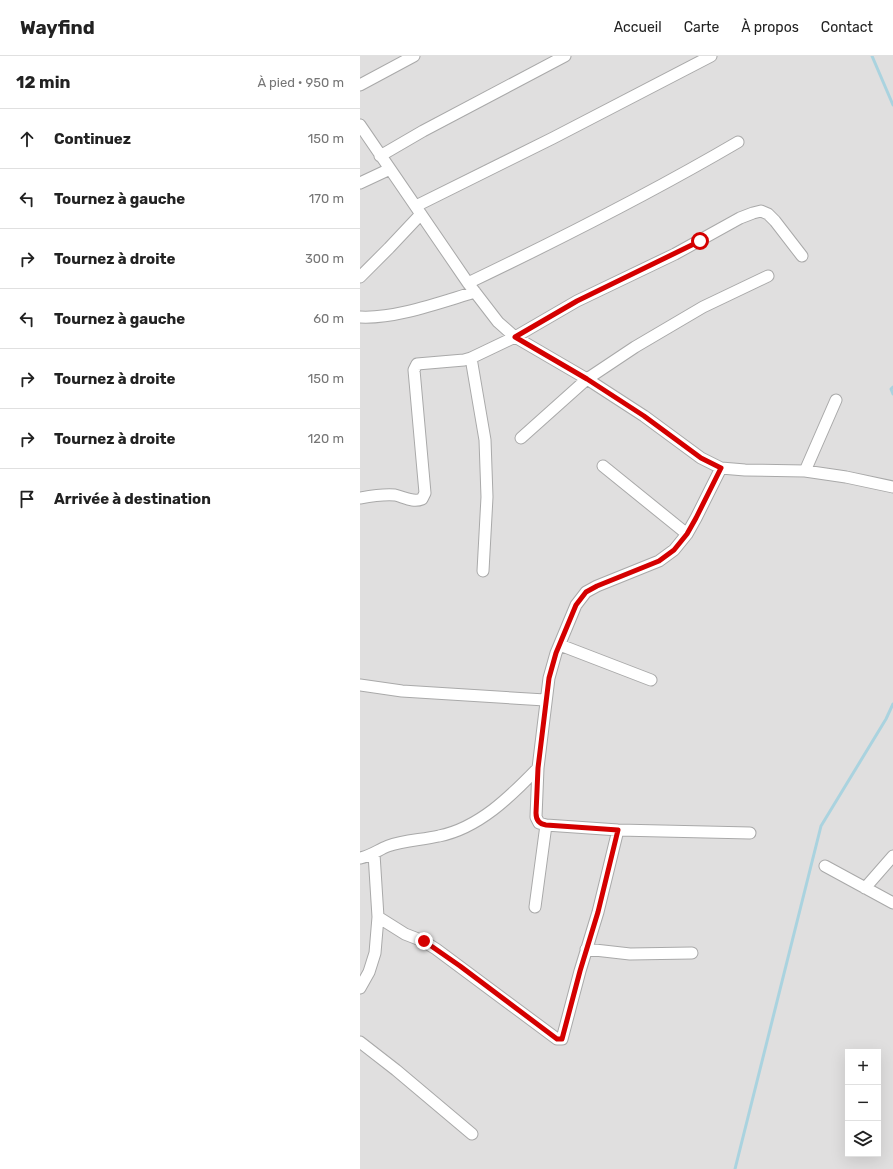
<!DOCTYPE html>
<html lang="fr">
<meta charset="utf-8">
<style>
body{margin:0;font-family:Rubik,sans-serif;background:#f6f6f6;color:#222}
.controls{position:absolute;right:12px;bottom:12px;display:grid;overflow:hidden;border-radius:0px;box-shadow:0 4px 16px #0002}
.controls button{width:36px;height:36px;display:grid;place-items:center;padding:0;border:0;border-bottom:1px solid #e0e0e0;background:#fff;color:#222;font:20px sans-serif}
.stop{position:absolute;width:12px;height:12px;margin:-9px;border:3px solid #d40000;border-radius:50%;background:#fff}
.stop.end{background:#d40000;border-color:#fff;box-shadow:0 1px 4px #0008}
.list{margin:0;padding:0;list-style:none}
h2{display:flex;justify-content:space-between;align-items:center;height:52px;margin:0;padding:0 16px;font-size:17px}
h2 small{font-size:13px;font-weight:400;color:#767676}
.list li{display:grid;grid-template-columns:26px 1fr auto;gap:12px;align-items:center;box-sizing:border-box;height:60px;padding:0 16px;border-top:1px solid #e0e0e0}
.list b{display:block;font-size:15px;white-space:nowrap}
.list em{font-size:13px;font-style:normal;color:#767676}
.icon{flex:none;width:22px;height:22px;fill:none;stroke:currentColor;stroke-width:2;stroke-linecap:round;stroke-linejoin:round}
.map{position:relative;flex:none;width:533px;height:1113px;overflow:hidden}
header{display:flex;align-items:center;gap:24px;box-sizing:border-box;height:56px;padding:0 20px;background:#fff;border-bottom:1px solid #e0e0e0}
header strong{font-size:19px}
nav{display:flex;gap:22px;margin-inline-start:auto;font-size:14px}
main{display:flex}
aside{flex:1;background:#fff}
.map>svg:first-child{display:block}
</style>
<header>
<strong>Wayfind</strong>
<nav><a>Accueil</a><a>Carte</a><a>À propos</a><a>Contact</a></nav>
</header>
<main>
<aside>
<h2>12 min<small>À pied · 950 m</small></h2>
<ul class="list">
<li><svg class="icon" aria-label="ahead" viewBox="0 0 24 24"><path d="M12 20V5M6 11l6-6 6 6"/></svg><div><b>Continuez</b></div><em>150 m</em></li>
<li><svg class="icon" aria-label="left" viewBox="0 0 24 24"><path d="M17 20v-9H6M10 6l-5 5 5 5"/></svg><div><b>Tournez à gauche</b></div><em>170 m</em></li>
<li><svg class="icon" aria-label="right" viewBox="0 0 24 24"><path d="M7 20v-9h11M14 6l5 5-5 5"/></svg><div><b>Tournez à droite</b></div><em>300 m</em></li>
<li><svg class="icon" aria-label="left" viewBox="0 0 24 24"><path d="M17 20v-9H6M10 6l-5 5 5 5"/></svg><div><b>Tournez à gauche</b></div><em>60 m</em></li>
<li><svg class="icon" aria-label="right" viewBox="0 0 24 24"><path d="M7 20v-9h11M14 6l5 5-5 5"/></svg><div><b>Tournez à droite</b></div><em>150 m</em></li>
<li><svg class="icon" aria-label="right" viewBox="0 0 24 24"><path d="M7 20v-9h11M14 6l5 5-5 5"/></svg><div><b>Tournez à droite</b></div><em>120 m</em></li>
<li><svg class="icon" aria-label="arrive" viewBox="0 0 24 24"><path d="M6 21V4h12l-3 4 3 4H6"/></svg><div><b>Arrivée à destination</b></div></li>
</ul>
</aside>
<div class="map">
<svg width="533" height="1113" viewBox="0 0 533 1113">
<rect width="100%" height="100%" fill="#f2efe9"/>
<path fill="#e0dfdf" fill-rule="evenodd" d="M 0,0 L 533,0 L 533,1113 L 0,1113 ZM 488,996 L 518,996 L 518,1098 L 488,1098 Z"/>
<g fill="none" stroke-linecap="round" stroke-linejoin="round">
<path stroke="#aad3df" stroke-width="3" d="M 512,0 L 533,49
M 533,331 L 531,333 L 533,338
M 375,1113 L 461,770 L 526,663 L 533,648"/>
<g stroke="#a9a9a9" stroke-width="13">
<path id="minor" d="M 0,29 L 54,0
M 0,69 L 108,227 L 138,266 L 155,281 L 227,323 L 284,360 L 341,402 L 361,412 L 385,414 L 445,415 L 486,421 L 533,431
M 20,100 L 63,75 L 205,0
M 0,127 L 30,113
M 56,150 L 193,82 L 351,0
M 0,221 L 29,192 L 61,158
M 108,227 C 200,183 291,137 378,86
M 0,261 C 35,263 81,246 115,236
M 111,302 L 125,384 L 127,441 L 123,515
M 161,382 L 227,323 L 275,291 L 343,251 L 408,220
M 243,410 L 327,478
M 361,412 L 336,462 L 327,478 L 314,494 L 299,505 L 237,530 L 226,536 L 216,549 L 196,597 L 189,622 L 178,712 L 176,761 L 179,767 L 186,769 L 258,774 L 390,777
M 445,415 L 476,344
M 0,442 C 11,440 23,438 35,439 C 44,441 53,447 62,443 L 65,437 L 54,314 L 57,308 L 104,304 L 111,302 L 155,281 L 217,245 L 315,198 L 380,162 L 393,157 L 401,155 L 408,158 L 415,165 L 442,200
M 200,589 L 291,624
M 0,629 L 42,635 L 185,644
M 0,802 C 11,800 18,794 28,790 C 44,784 62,784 79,780 C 119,772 151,740 178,712
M 465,810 L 533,847
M 505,832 L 533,800
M 175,851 L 186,769
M 18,861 L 45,878 L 63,885 L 76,893 L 197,983 L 202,983 L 220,915 L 238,856 L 258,774
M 226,893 L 270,898 L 332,897
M 0,932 L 9,916 L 15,897 L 18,861 L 14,798
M 0,986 L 36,1014 L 112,1078"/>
</g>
<use href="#minor" stroke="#fff" stroke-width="11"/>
</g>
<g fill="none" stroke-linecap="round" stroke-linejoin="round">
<path stroke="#d40000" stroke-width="5" d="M 64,885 L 100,910 L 197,983 L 202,983 L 220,915 L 238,856 L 258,774 L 186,769 C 179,768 176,764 176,757 L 178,712 L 189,622 L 196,597 L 216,549 L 226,536 L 237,530 L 299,505 L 314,494 L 327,478 L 336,462 L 361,412 L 341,402 L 284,360 L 227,323 L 155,281 L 217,245 L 340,185"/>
</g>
</svg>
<div class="controls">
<button>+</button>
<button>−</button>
<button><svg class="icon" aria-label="layers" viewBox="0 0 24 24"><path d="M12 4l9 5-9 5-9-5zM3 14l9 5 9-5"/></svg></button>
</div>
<div class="stop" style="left:340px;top:185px"></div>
<div class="stop end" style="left:64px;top:885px"></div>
</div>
</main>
